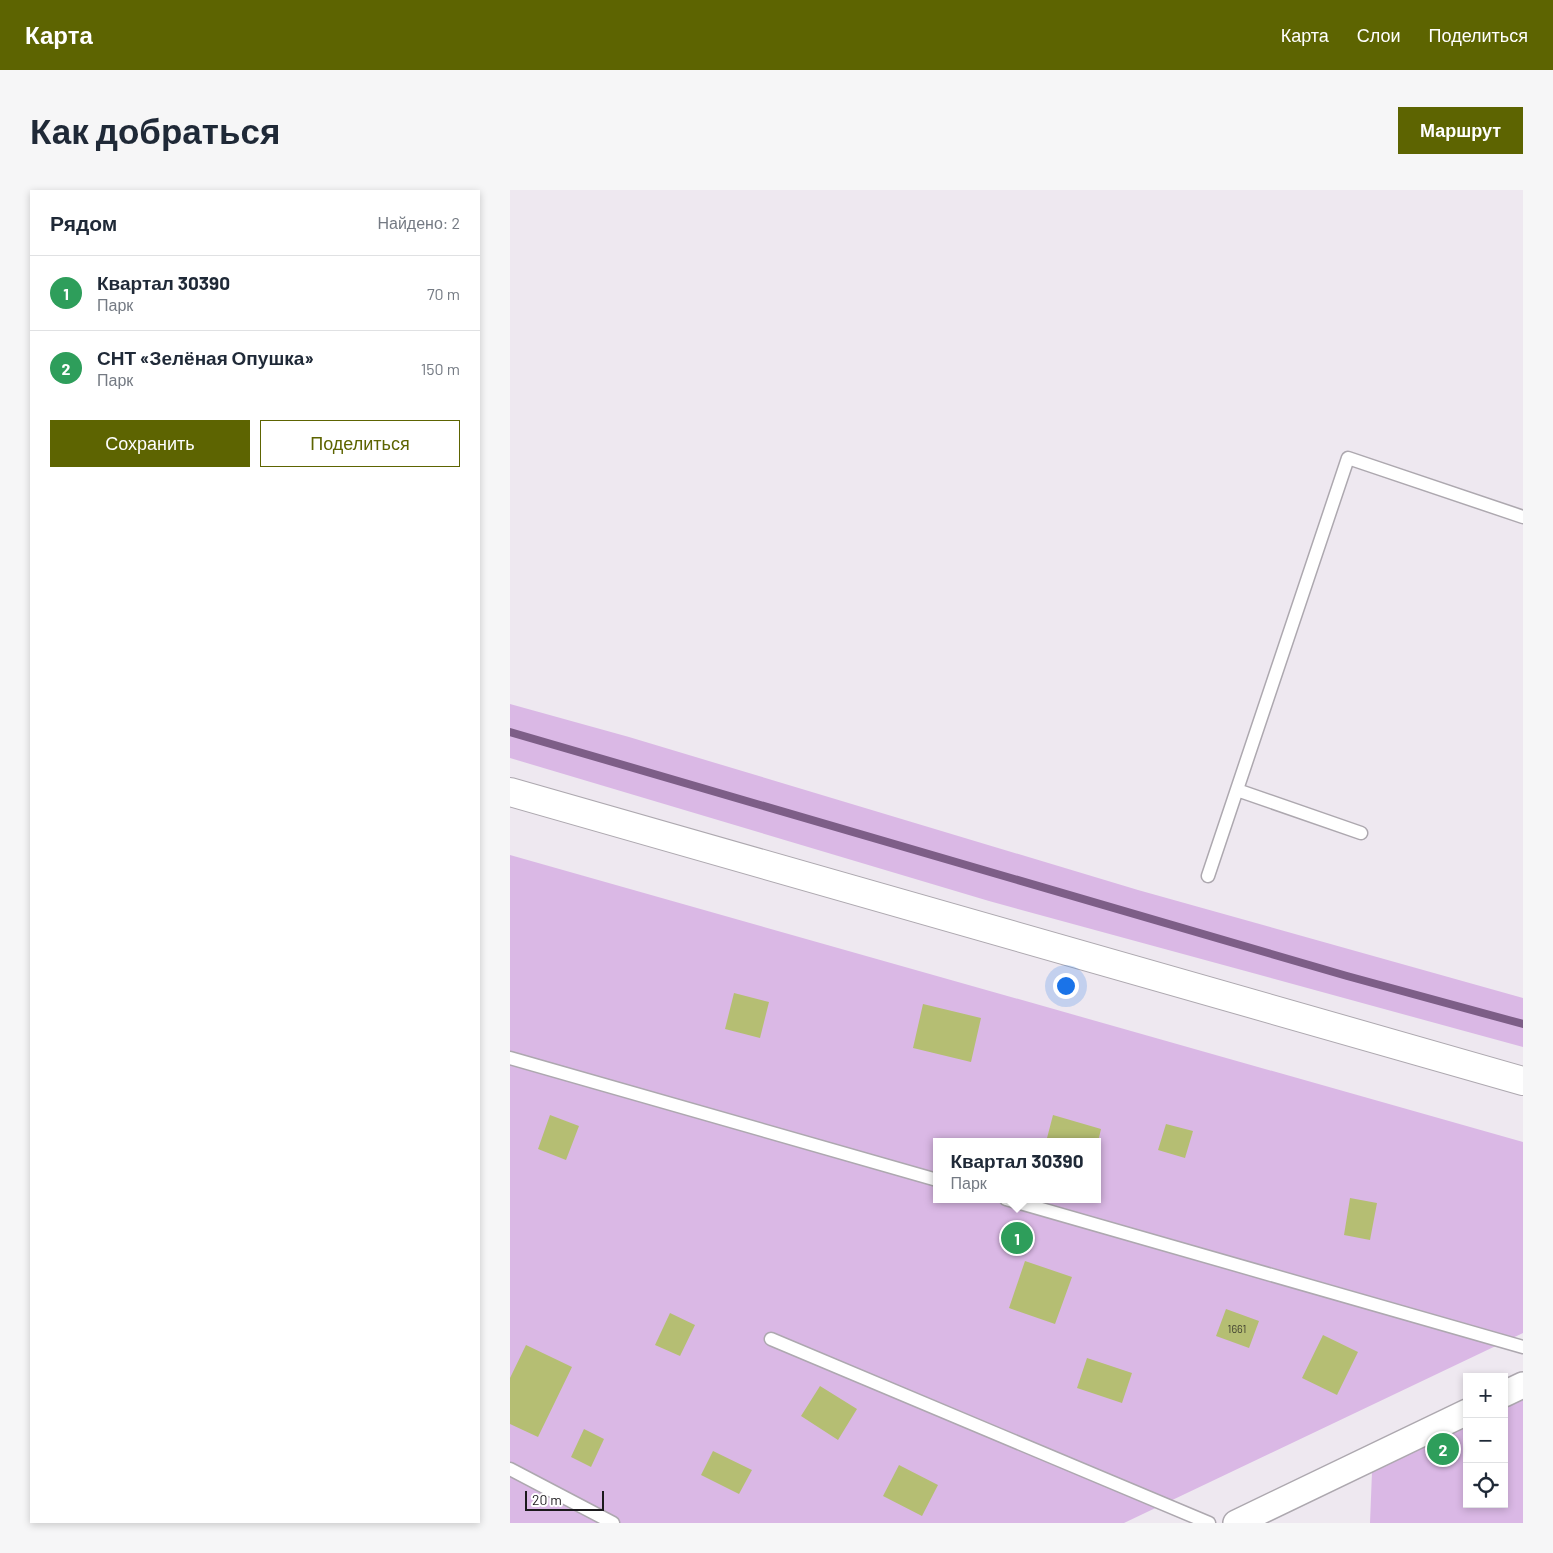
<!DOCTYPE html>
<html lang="ru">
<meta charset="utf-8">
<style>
body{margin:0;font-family:Barlow,sans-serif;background:#f6f6f7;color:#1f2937}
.controls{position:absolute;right:15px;bottom:15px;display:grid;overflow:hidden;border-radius:0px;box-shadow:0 2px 8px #0003}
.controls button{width:45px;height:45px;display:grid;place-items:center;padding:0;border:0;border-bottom:1px solid #e0e1e3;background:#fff;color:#1f2937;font:25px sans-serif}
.scale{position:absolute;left:15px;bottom:12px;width:79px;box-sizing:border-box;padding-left:5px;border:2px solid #1b191c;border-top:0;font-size:14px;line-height:18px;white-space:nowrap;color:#1b191c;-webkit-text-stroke:4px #fff;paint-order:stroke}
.you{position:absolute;left:555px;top:795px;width:18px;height:18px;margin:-12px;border:4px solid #fff;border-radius:50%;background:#1a73e8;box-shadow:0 0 0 8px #1a73e833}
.badge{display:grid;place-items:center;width:32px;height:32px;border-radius:50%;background:#5d6401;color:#fff;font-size:16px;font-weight:700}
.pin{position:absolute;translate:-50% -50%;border:2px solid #fff;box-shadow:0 1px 5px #0006}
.popup{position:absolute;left:423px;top:948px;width:168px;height:65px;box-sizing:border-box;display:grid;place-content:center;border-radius:0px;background:#fff;filter:drop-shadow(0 1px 4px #0005);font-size:16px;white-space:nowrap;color:#747a83}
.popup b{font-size:19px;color:#1f2937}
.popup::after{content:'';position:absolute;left:50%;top:100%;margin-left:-10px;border:10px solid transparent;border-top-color:#fff}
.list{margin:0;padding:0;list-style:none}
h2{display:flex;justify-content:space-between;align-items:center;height:65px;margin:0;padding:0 20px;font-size:21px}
h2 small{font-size:16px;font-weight:400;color:#747a83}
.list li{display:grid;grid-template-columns:32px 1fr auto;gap:15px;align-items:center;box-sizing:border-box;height:75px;padding:0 20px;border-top:1px solid #e0e1e3}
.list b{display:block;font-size:19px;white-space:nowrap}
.list p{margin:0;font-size:16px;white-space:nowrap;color:#747a83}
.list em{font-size:16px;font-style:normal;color:#747a83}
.actions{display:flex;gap:10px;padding:15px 20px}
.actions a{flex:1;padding:11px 0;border:1px solid #5d6401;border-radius:0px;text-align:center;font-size:18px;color:#5d6401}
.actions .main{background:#5d6401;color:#fff}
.icon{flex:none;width:28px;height:28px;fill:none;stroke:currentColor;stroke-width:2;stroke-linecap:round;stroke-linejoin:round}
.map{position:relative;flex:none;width:1013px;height:1333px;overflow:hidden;border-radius:0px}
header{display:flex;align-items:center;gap:30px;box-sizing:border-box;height:70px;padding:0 25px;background:#5d6401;color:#fff}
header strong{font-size:24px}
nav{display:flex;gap:28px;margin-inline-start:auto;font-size:18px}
.intro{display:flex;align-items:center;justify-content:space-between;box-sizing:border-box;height:120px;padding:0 30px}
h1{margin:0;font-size:35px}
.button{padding:12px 22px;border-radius:0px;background:#5d6401;color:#fff;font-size:18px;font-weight:700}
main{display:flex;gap:30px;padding:0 30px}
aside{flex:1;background:#fff;border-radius:0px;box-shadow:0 2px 8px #0003}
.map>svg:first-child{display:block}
</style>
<header>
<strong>Карта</strong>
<nav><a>Карта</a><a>Слои</a><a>Поделиться</a></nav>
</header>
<div class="intro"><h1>Как добраться</h1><a class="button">Маршрут</a></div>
<main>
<aside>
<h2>Рядом<small>Найдено: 2</small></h2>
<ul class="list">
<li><span class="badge" style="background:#2e9e5b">1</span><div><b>Квартал 30390</b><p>Парк</p></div><em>70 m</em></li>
<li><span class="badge" style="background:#2e9e5b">2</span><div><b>СНТ «Зелёная Опушка»</b><p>Парк</p></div><em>150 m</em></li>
</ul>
<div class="actions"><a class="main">Сохранить</a><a>Поделиться</a></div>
</aside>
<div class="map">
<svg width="1013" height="1333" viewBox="0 0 1013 1333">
<rect width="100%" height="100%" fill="#eee8f0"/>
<path fill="#dab8e5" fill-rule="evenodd" d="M 0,514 L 119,547 L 628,700 L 1013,808 L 1013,857 L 479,711 L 0,568 Z
M 0,665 L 1013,952 L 1013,1143 L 614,1333 L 0,1333 ZM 427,952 L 587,952 L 587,1009 L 427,1009 Z
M 1013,1209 L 1013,1333 L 860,1333 L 862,1282 L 957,1236 L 957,1314 L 994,1314 L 994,1218 Z"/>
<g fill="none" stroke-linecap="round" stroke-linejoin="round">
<path stroke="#7d5e87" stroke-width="8" d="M 0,542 L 837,786 L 1013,834"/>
</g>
<path fill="#b5be73" d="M 224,803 L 259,812 L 250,848 L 215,839 Z
M 413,814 L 471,828 L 461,872 L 403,858 Z
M 40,925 L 69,936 L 56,970 L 28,959 Z
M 543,925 L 591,939 L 588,952 L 536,952 Z
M 656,934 L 683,941 L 675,968 L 648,960 Z
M 840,1008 L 867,1013 L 860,1050 L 834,1045 Z
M 515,1071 L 562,1087 L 545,1134 L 499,1118 Z
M 716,1119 L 749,1131 L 739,1158 L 706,1146 Z
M 160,1123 L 185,1135 L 170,1166 L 145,1155 Z
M 813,1145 L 848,1162 L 827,1205 L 792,1188 Z
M 16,1155 L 62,1177 L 28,1247 L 0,1234 L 0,1188 Z
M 577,1168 L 622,1183 L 612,1213 L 567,1198 Z
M 310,1196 L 347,1219 L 328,1250 L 291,1226 Z
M 74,1239 L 94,1249 L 81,1277 L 61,1267 Z
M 203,1261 L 242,1280 L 229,1304 L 191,1285 Z
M 389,1275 L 428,1295 L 412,1326 L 373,1306 Z"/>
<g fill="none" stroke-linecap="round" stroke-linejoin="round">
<g stroke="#ada8af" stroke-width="15">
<path id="service" d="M 727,600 L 851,643
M 698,686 L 838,268 L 1013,327
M 0,868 L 427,990
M 496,1009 L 1013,1157
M 261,1149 L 699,1333
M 0,1279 L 103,1333"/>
</g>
<g stroke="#ada8af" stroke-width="28">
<path id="minor" d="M 994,1204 L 1013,1195
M 726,1333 L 957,1222"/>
</g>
<g stroke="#ada8af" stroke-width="30">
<path id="tertiary" d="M 0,602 L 1013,891"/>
</g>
<use href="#service" stroke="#fff" stroke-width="12"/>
<use href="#minor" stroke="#fff" stroke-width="25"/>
<use href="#tertiary" stroke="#fff" stroke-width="28"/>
</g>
<g text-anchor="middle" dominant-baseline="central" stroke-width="4.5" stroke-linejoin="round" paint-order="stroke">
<g font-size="11" fill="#424232">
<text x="727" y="1138">1661</text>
</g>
</g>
</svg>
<div class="controls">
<button>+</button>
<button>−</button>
<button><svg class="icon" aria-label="locate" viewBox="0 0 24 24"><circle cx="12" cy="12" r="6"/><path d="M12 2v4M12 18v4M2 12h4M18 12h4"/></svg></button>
</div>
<div class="scale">20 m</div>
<div class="you"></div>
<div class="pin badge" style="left:507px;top:1048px;background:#2e9e5b">1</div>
<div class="popup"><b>Квартал 30390</b>Парк</div>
<div class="pin badge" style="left:933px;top:1259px;background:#2e9e5b">2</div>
</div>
</main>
